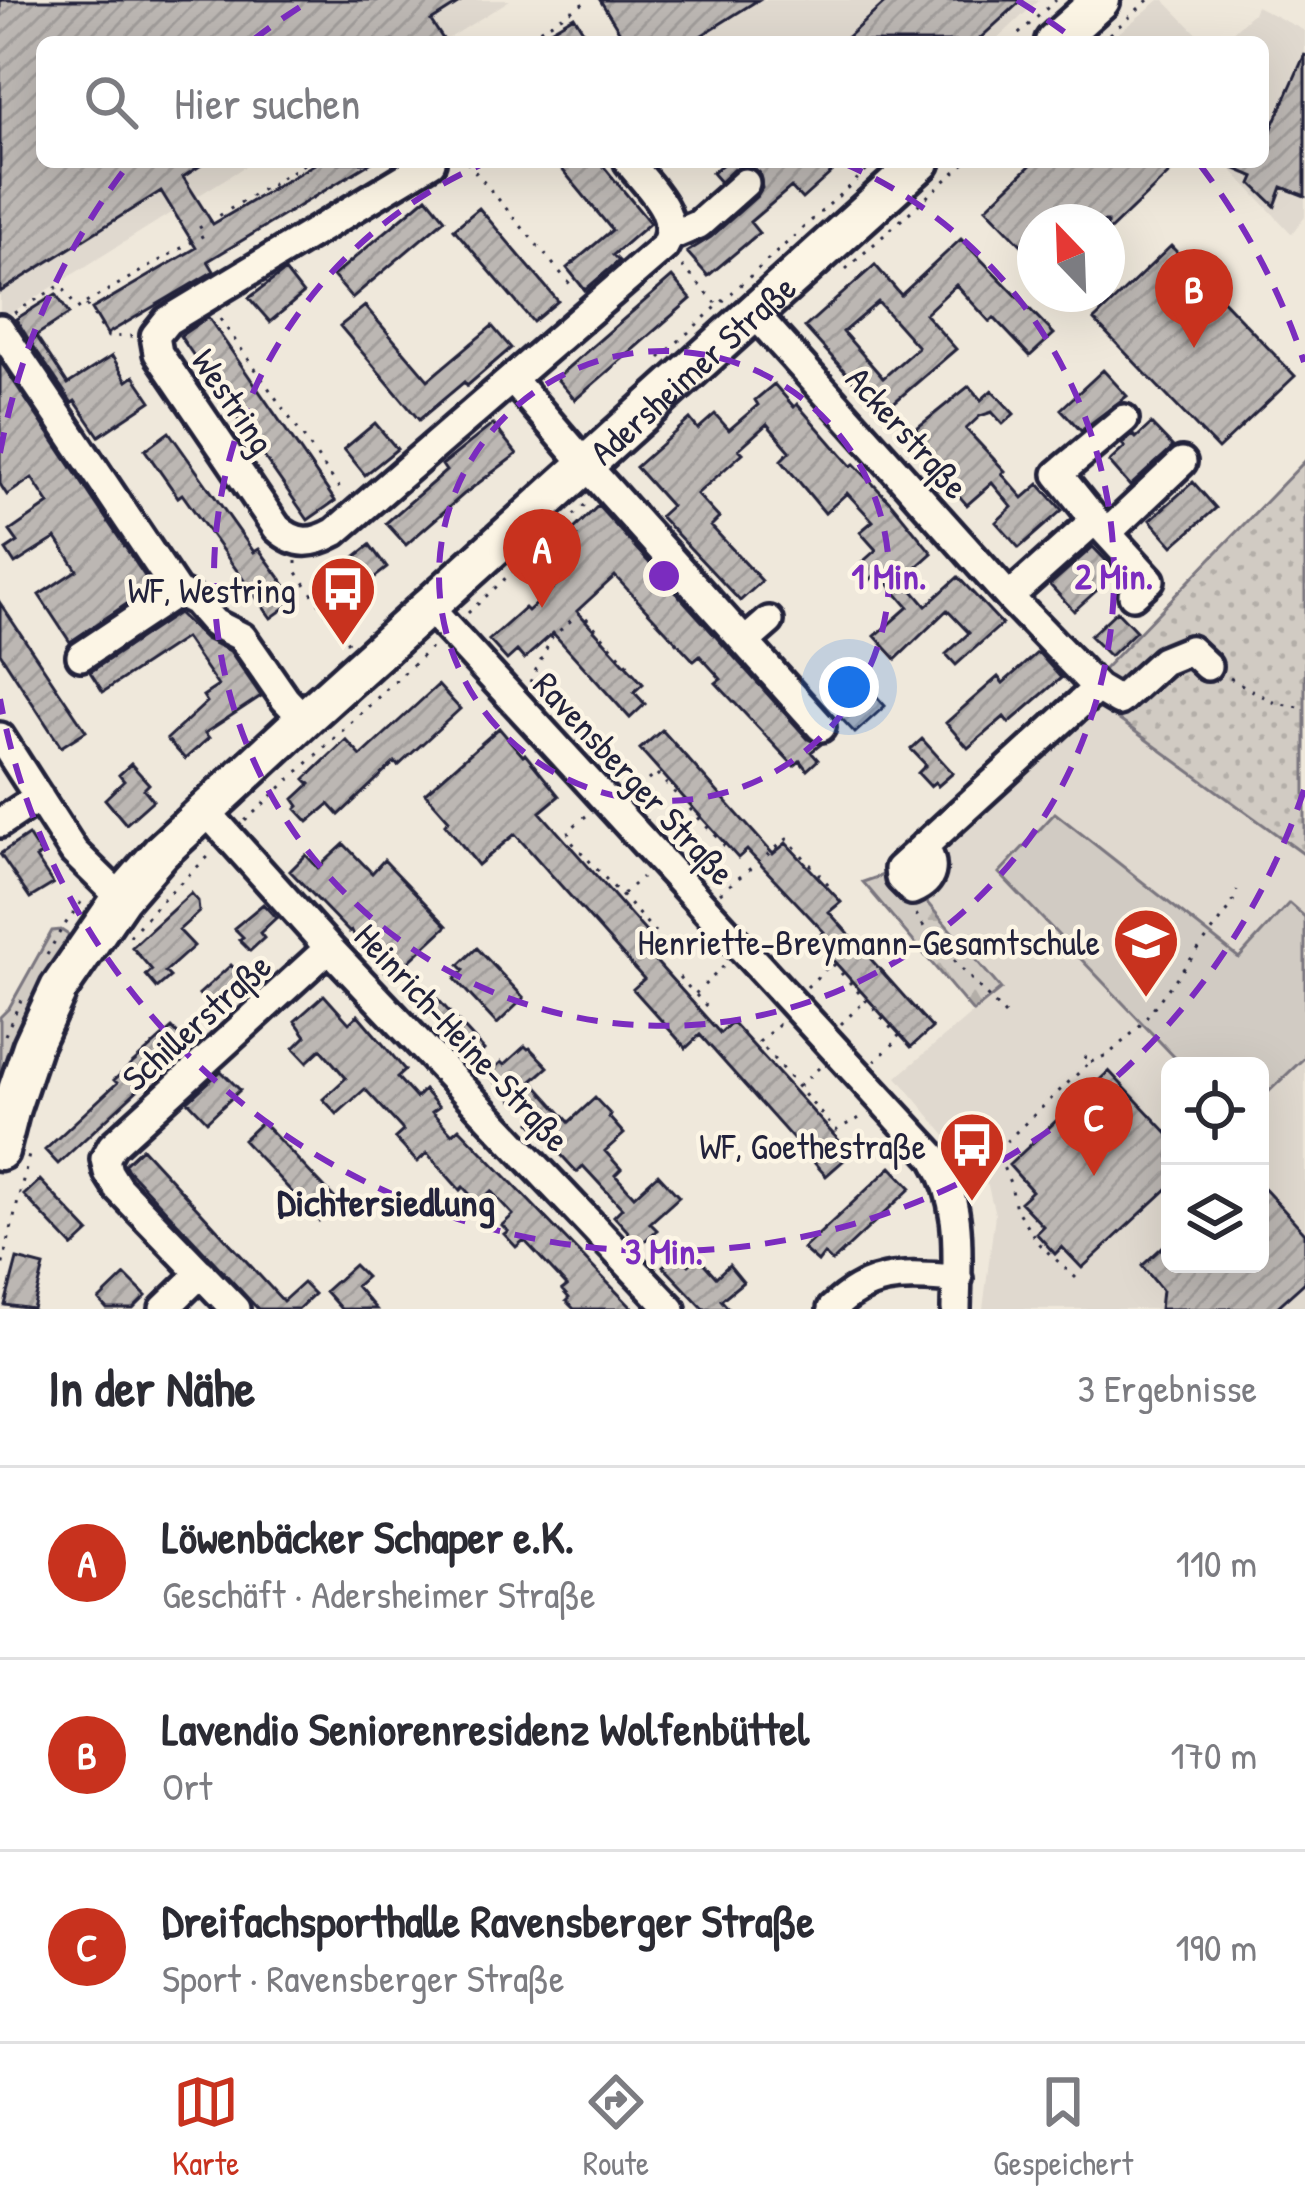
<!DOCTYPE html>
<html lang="de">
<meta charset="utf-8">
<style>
body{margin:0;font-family:"Patrick Hand",sans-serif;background:#f7f7f7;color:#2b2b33}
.controls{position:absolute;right:36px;bottom:36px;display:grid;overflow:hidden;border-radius:18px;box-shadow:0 12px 48px #0002}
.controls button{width:108px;height:108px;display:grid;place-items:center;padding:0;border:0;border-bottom:3px solid #e1e1e2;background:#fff;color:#2b2b33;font:60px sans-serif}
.compass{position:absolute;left:1017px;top:204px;width:108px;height:108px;border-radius:50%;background:#fff;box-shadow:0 12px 48px #0002;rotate:337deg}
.you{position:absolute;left:849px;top:687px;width:42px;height:42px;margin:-30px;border:9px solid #fff;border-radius:50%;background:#1a73e8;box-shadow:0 0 0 18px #1a73e833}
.badge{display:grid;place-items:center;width:78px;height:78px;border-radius:50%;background:#c8321e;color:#fff;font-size:39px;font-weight:700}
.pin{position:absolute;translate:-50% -99px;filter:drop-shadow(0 3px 6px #0008)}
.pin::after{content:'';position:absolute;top:63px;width:42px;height:36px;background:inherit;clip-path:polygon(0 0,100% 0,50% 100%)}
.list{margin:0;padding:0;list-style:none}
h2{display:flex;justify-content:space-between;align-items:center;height:156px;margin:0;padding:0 48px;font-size:51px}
h2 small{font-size:39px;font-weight:400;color:#7c7c81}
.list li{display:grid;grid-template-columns:78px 1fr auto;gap:36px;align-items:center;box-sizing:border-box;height:192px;padding:0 48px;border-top:3px solid #e1e1e2}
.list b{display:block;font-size:45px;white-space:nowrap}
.list p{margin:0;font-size:39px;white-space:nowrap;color:#7c7c81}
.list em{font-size:39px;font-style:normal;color:#7c7c81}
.icon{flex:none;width:66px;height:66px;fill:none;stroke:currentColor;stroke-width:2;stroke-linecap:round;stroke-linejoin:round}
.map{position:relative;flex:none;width:1305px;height:1309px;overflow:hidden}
.search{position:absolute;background:#fff;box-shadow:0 12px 48px #0002;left:36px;right:36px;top:36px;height:132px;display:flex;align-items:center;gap:30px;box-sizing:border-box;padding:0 42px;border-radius:18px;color:#7c7c81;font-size:45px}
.sheet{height:732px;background:#fff}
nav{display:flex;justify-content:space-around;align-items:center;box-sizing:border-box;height:168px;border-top:3px solid #e1e1e2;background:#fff;font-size:33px;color:#7c7c81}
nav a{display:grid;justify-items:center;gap:6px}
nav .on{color:#c8321e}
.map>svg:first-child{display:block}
</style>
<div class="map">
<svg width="1305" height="1309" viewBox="0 0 1305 1309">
<defs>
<pattern id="forest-firs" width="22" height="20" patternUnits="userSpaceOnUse" patternTransform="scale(3)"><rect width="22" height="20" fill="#d1cbc3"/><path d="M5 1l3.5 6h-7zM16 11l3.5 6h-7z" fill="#b3aea8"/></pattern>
<pattern id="park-dots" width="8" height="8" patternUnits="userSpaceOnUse" patternTransform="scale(3)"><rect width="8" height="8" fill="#d1cbc3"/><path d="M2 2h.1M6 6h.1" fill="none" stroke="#b3aea8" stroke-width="1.8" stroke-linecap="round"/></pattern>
<pattern id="building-hatch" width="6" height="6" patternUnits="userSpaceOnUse" patternTransform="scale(3)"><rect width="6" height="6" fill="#bcb7b3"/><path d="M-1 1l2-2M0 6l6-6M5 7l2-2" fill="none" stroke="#a19d9b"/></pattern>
</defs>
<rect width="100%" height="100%" fill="#efe8db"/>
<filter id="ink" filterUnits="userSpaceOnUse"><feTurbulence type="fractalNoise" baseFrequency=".00833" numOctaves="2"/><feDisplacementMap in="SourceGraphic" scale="24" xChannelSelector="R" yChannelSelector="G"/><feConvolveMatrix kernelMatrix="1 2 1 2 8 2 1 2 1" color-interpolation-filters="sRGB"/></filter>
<g filter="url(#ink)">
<path fill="#e0d9cf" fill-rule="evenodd" d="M 0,0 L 510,0 L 443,42 L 42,42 L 42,162 L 252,162 L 0,320 Z
M 618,0 L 1039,0 L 994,42 L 645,42 Z
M 1159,0 L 1164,0 L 1205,42 L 1110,40 Z
M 1256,6 L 1305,31 L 1305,217 L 1292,234 L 1224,162 L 1263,162 L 1263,42 L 1222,42 L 1253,13 Z
M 1100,706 L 1305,855 L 1305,1309 L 983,1309 L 995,1214 L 988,1186 L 897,1077 L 1000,989 L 924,899 L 949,875 L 942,843 ZM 1170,1066 L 1260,1066 L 1260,1264 L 1170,1264 Z"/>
<path fill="#d1cbc3" stroke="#7a767f" stroke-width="3" d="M 1055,813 L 1239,958 L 1289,903 L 1305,917 L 1305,1057 L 1260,1100 L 1260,1066 L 1183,1066 L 999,873 Z
M 61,930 L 87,947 L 0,1151 L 0,1017 L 9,1008 L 52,931 Z"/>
<path fill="url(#forest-firs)" stroke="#7a767f" stroke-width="3" d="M 889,873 L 924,899 L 1001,989 L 973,1012 L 863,882 Z"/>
<path fill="url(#park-dots)" stroke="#7a767f" stroke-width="3" d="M 1305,461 L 1305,855 L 1100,706 L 1101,672 Z"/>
<path fill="url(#building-hatch)" stroke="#22223b" stroke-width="3" fill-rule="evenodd" d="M 0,0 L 464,0 L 431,21 L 445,42 L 42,42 L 42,162 L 206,162 L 183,177 L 213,224 L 318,162 L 372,162 L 208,261 L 214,271 L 107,334 L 92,309 L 196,248 L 161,191 L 0,292 Z
M 600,0 L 758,0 L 691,42 L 626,42 Z
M 888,0 L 1022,0 L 976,42 L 842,42 Z
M 574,16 L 590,42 L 530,42 Z
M 1305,54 L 1305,196 L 1282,187 L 1275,206 L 1252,184 L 1255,177 L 1220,162 L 1263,162 L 1263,124 L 1272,128 Z
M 556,162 L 600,162 L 650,223 L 613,255 L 619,261 L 585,290 L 567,268 L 612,230 Z
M 725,162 L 843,162 L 802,199 L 791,187 L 750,222 L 759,233 L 708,276 L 687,252 L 711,237 L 757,196 L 762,188 L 759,172 L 749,166 L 734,169 L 720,182 L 712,173 Z
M 1034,162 L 1181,162 L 1107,233 L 1107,222 L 1035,222 L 1035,259 L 986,208 Z
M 427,197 L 445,219 L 352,298 L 333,276 Z
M 479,208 L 558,301 L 533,322 L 454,229 Z
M 961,239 L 1054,334 L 1030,356 L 994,318 L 990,322 L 956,285 L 925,314 L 956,349 L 882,413 L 805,327 L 875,265 L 901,295 ZM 878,302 L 918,347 L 883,378 L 843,332 Z
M 1171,246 L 1295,376 L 1218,449 L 1094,320 Z
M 285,271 L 303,294 L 270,322 L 249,298 Z
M 672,277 L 691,299 L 575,400 L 556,378 Z
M 56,294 L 69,314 L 29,340 L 16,319 Z
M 365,306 L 428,380 L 492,326 L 511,348 L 467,386 L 464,382 L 419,420 L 340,326 Z
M 208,317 L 335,501 L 308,520 L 180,336 Z
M 37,337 L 68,384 L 112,356 L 127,381 L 134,376 L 151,401 L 99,436 L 75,401 L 72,403 L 30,341 Z
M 0,361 L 152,587 L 70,642 L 39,595 L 77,570 L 56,538 L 15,564 L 6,550 L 18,542 L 10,531 L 49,504 L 32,478 L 7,495 L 0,484 Z
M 1103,370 L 1127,396 L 1081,431 L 1061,409 Z
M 774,384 L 794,407 L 797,404 L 851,466 L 854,464 L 892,504 L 932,553 L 903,579 L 926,606 L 958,577 L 1002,624 L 956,665 L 946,654 L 969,633 L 947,610 L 896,659 L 875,636 L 908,607 L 878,572 L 869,581 L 857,567 L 876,550 L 860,532 L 873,521 L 847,493 L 825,513 L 781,460 L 790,451 L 767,424 L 739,449 L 743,453 L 697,494 L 719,518 L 711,526 L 762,581 L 740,601 L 660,516 L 671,506 L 636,467 L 690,419 L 698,429 L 715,414 L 729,430 L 758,405 L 755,400 Z
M 969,386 L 981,400 L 992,390 L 1014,414 L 1003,424 L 992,412 L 980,416 L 966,429 L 1005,471 L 1002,474 L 1023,498 L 1039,484 L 1062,510 L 1019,548 L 996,522 L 1012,507 L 992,483 L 967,505 L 907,436 Z
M 375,423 L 397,449 L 365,475 L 344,449 Z
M 493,424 L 517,454 L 464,494 L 406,545 L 386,523 L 446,471 L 442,465 Z
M 1151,424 L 1173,447 L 1130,486 L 1109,462 L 1125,447 L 1122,444 L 1133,435 L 1136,438 Z
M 169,432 L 254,552 L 259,549 L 296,600 L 271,618 L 182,494 L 178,497 L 145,450 Z
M 1193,482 L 1216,508 L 1173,546 L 1150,520 Z
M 598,506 L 808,739 L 820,745 L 811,752 L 818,760 L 807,770 L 800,761 L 794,766 L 716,683 L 721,679 L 700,656 L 694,661 L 615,576 L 577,611 L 643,684 L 634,692 L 645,704 L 630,718 L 553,633 L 524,659 L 517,651 L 507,660 L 489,640 L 525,608 L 528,611 L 564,578 L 549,562 L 577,536 L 572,531 Z
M 370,545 L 387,568 L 340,604 L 323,582 Z
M 1093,547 L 1117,572 L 1074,611 L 1050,585 Z
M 0,603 L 86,731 L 61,747 L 0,653 Z
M 1117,611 L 1136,631 L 1110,656 L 1090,636 Z
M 178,613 L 205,639 L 230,651 L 261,696 L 205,733 L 209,738 L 185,759 L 167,739 L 207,702 L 203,696 L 218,686 L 185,638 L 103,692 L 90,672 Z
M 1038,652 L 1061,678 L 1009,723 L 1004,717 L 968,748 L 946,723 L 998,677 L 1003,683 Z
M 438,685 L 460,709 L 398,766 L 395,762 L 339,815 L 329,804 L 308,822 L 296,809 L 299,806 L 294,799 L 310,784 L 305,779 L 346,740 L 361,756 Z
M 870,689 L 885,706 L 855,733 L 840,717 Z
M 499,728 L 523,756 L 525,754 L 559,796 L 540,812 L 661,949 L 652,957 L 720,1033 L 732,1022 L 851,1154 L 826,1176 L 700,1035 L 686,1048 L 633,989 L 644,979 L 515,834 L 478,865 L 445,824 L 449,820 L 425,793 Z
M 662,730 L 773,854 L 786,843 L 841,902 L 829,912 L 932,1028 L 911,1047 L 815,940 L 824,932 L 747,850 L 738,858 L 640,749 Z
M 922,739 L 953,773 L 938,786 L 935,782 L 930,786 L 918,773 L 926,765 L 911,749 Z
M 131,764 L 149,784 L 144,789 L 153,800 L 126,824 L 105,799 L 124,781 L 119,775 Z
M 28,835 L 41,855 L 36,858 L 53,884 L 30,898 L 0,854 Z
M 344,844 L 372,873 L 384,860 L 447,926 L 403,967 L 399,964 L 388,974 L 351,931 L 349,932 L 290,871 L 306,855 L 318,868 Z
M 191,893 L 198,901 L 199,912 L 179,930 L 194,946 L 165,972 L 170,977 L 157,988 L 146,975 L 152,970 L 132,947 Z
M 263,904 L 276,918 L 260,933 L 264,938 L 250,951 L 239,940 L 243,937 L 234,928 Z
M 477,948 L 524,998 L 497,1024 L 455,979 L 464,970 L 459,965 Z
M 231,965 L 246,981 L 213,1010 L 199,994 Z
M 324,995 L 349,1023 L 358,1015 L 405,1070 L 397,1077 L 416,1098 L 424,1090 L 439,1107 L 432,1112 L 452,1134 L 459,1128 L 633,1309 L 574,1309 L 566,1301 L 569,1298 L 562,1290 L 567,1286 L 524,1240 L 516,1247 L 504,1234 L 508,1231 L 502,1225 L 513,1215 L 491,1191 L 478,1203 L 463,1187 L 460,1190 L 427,1153 L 417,1162 L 395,1138 L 403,1131 L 401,1128 L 365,1089 L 337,1114 L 323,1099 L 346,1078 L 321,1049 L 307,1062 L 294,1048 L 306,1036 L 295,1021 Z
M 434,995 L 484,1050 L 473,1061 L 422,1006 Z
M 172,1028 L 187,1044 L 58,1164 L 45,1150 L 117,1083 L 114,1080 Z
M 525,1046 L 528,1049 L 530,1048 L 548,1067 L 532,1081 L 569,1122 L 595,1098 L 611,1115 L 609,1117 L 624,1134 L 605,1151 L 621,1169 L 615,1175 L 634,1196 L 658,1174 L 679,1197 L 650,1223 L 657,1230 L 640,1245 L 614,1216 L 622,1208 L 583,1166 L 577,1172 L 531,1122 L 539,1114 L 520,1093 L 512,1100 L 488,1074 L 501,1062 L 504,1065 Z
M 221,1071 L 240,1090 L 207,1121 L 188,1101 Z
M 1109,1071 L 1170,1136 L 1170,1186 L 1082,1268 L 1062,1247 L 1055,1254 L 1036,1233 L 1043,1226 L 1020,1202 L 1032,1191 L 1009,1165 Z
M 262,1122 L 339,1203 L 319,1221 L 243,1140 Z
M 142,1148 L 283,1301 L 303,1283 L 314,1294 L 298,1309 L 258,1309 L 127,1169 L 125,1164 Z
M 891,1167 L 911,1188 L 832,1262 L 824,1254 L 818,1262 L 803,1249 Z
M 40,1180 L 89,1232 L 73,1247 L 24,1195 Z
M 1260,1184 L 1305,1233 L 1305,1282 L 1275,1309 L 1160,1309 L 1162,1290 L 1142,1266 L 1170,1240 L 1170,1264 L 1260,1264 Z
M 678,1253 L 689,1265 L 698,1257 L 716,1277 L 729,1265 L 743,1282 L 721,1300 L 729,1309 L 704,1309 L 663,1266 Z
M 17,1259 L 44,1266 L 33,1309 L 5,1305 Z
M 354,1265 L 366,1277 L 356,1286 L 376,1309 L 341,1309 L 325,1291 Z
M 125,1275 L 146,1296 L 133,1309 L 107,1309 L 99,1300 Z"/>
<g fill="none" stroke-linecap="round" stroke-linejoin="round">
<g stroke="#22223b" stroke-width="36">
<path id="minor" d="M 431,162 L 167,321 L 155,336 L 158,353 L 277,528 C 297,546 313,544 335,532 L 664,247 C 683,215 647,186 629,162
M 671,236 L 699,224 L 745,183
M 754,313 L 1009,597 L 1097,688 L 899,869 L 900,878 L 912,890 C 934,881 936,866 924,846
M 0,329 L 177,592 L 195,601 L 214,623 L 242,637 L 285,699 L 304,719
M 512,379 L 586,465 L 821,727
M 1095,520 L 1150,580 L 1133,595
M 1107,533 L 1182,462
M 1009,597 L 1095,520 L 1058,474 L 1124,419
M 428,607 L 934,1157 C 963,1204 957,1255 956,1309
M 745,642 L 769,621
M 81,656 L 177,592
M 1097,688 L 1119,701 L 1163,661 L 1190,650 L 1207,666
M 0,737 L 74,852 L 121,898
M 206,811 L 329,948 L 671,1309
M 0,823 L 39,797
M 164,1309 L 201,1273
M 235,1309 L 118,1188 L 108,1172 L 105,1159 L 112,1146 L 329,948
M 832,1309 C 872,1270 906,1276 958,1279"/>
</g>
<g stroke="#22223b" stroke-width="45">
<g id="major">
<path d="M 1054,42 L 1101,0"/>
<path id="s1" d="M 0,1151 L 11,1108 L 32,1046 L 59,988 L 121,898 L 162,851 L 304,719 L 921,162"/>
</g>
</g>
<path stroke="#22223b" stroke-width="3" stroke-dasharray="3 9" stroke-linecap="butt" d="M 519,42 L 584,3
M 1010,42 L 1056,0
M 1101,42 L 1148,0
M 467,162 L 575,290
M 199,228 L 307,162
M 682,266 L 716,303
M 846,269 L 966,162
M 86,303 L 204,235
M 14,313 L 61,285 L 77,309 L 85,303 L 108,337 L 132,336
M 220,319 L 342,492
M 660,358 L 876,162
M 296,561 L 296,571 L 348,643
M 468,613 L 589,501
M 1230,678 L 1275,703 L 1305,708
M 530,682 L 552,637 L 581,612 L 633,670
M 630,796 L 656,773 L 725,846 L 698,870
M 586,816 L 568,831 L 570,840 L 655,932
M 245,821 L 431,648
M 720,893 L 787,839 L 830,886
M 623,894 L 642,877
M 916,914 L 927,932 L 1006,1016
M 130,936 L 158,904 L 212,853
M 47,955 L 61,930 L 84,898
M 679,977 L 695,994 L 724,966
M 807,987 L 832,963 L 900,1038 L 875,1061
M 696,995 L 709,1009
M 779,1024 L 759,1042 L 836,1131 C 845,1123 854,1123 862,1116
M 841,1024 L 864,1002
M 5,1035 L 21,1000
M 1091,1062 L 1109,1054 L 1137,1029 L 1231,907 L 1237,890
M 799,1086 L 819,1068
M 0,1276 L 29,1155
M 1076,1278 L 1039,1244 L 1016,1209 L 1011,1185 L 996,1151 L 1090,1062 L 1084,1056"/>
<use href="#minor" stroke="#fcf5e5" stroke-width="27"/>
<use href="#major" stroke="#fcf5e5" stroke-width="36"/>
</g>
</g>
<g fill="none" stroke="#7b2cbf" stroke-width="6" stroke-dasharray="21 15">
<circle cx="664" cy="576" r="225"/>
<path d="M843 163A450 450 0 1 1 485 163"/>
<path d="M1304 790A675 675 0 0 1 0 699M0 453A675 675 0 0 1 128 165M253 40A675 675 0 0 1 311 0M1017 0A675 675 0 0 1 1075 40M1200 165A675 675 0 0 1 1304 362"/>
</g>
<defs>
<g id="bus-pin" transform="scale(3.45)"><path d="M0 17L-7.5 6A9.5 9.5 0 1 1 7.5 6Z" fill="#c8321e" stroke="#fcf5e5"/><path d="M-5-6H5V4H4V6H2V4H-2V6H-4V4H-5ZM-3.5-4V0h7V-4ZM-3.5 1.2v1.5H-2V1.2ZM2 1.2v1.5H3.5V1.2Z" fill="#fff"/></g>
<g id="school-pin" transform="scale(3.45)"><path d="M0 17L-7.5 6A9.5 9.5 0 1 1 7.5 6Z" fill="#c8321e" stroke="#fcf5e5"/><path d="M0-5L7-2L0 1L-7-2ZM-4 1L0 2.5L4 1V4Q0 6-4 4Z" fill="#fff"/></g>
</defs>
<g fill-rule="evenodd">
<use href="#bus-pin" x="343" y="589"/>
<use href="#school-pin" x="1146" y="941"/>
<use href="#bus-pin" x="972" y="1145"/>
</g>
<g text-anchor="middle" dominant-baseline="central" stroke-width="9" stroke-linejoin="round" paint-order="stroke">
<g font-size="36" fill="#22223b" stroke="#fcf5e5">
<text stroke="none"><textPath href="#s1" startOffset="1062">Adersheimer Straße</textPath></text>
<text transform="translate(234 401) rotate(56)">Westring</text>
<text transform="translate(908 432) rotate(48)">Ackerstraße</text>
<text transform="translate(635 778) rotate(47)">Ravensberger Straße</text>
<text transform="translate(196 1021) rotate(-42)">Schillerstraße</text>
<text transform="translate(463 1037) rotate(47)">Heinrich-Heine-Straße</text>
</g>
<g font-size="36" fill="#22223b" stroke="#fcf5e5" text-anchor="end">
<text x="296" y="589">WF, Westring</text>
<text x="1100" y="941">Henriette-Breymann-Gesamtschule</text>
<text x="926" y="1145">WF, Goethestraße</text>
</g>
<g font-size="39" font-weight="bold" fill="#22223b" stroke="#fcf5e5">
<text x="386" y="1201">Dichtersiedlung</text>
</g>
</g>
<circle cx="664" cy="576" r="18" fill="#7b2cbf" stroke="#fcf5e5" stroke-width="6"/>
<g font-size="36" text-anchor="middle" font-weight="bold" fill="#7b2cbf" stroke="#fcf5e5" stroke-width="9" stroke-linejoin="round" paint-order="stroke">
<text x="889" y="589">1 Min.</text>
<text x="1114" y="589">2 Min.</text>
<text x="664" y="1264">3 Min.</text>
</g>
</svg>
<div class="controls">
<button><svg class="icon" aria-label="locate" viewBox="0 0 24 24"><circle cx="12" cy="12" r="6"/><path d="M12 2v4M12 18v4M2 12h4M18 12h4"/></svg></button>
<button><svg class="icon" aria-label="layers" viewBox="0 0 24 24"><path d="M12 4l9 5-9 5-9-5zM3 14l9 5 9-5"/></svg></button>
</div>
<svg class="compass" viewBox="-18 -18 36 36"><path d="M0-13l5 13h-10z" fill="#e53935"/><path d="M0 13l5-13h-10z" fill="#7c7c81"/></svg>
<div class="you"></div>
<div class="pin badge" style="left:542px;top:608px">A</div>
<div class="pin badge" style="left:1194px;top:348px">B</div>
<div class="pin badge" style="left:1094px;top:1176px">C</div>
<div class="search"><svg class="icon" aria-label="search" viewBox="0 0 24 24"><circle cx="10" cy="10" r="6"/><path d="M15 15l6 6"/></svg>Hier suchen</div>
</div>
<section class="sheet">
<h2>In der Nähe<small>3 Ergebnisse</small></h2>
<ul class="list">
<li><span class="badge">A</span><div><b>Löwenbäcker Schaper e.K.</b><p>Geschäft · Adersheimer Straße</p></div><em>110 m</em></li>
<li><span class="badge">B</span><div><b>Lavendio Seniorenresidenz Wolfenbüttel</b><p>Ort</p></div><em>170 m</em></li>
<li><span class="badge">C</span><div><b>Dreifachsporthalle Ravensberger Straße</b><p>Sport · Ravensberger Straße</p></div><em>190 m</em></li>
</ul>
</section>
<nav>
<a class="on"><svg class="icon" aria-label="map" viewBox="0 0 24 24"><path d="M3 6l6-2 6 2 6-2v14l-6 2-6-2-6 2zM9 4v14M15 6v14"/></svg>Karte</a>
<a><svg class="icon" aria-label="directions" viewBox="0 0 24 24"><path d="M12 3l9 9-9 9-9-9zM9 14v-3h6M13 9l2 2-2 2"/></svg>Route</a>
<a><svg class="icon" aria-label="saved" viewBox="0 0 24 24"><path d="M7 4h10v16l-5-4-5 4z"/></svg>Gespeichert</a>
</nav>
